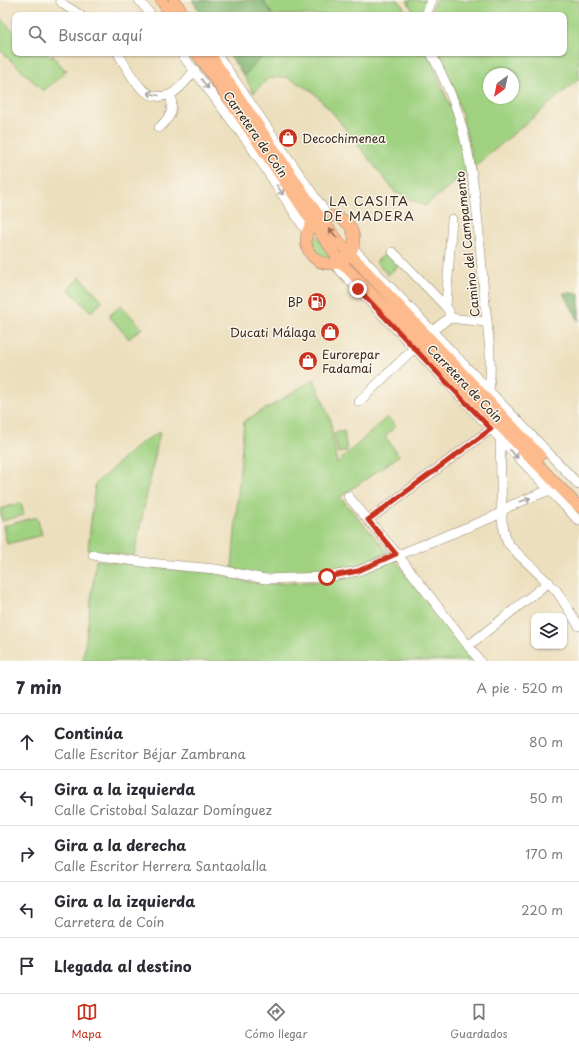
<!DOCTYPE html>
<html lang="es">
<meta charset="utf-8">
<style>
body{margin:0;font-family:"Playpen Sans",sans-serif;background:#f7f7f7;color:#2b2b33}
.controls{position:absolute;right:12px;bottom:12px;display:grid;overflow:hidden;border-radius:8px;box-shadow:0 1px 3px #0004}
.controls button{width:36px;height:36px;display:grid;place-items:center;padding:0;border:0;border-bottom:1px solid #e1e1e2;background:#fff;color:#2b2b33;font:20px sans-serif}
.compass{position:absolute;left:483px;top:68px;width:36px;height:36px;border-radius:50%;background:#fff;box-shadow:0 1px 3px #0004;rotate:213deg}
.stop{position:absolute;width:12px;height:12px;margin:-9px;border:3px solid #c8321e;border-radius:50%;background:#fff}
.stop.end{background:#c8321e;border-color:#fff;box-shadow:0 1px 4px #0008}
.list{margin:0;padding:0;list-style:none}
h2{display:flex;justify-content:space-between;align-items:center;height:52px;margin:0;padding:0 16px;font-size:17px}
h2 small{font-size:13px;font-weight:400;color:#7c7c81}
.list li{display:grid;grid-template-columns:26px 1fr auto;gap:12px;align-items:center;box-sizing:border-box;height:56px;padding:0 16px;border-top:1px solid #e1e1e2}
.list b{display:block;font-size:15px;white-space:nowrap}
.list p{margin:0;font-size:13px;white-space:nowrap;color:#7c7c81}
.list em{font-size:13px;font-style:normal;color:#7c7c81}
.icon{flex:none;width:22px;height:22px;fill:none;stroke:currentColor;stroke-width:2;stroke-linecap:round;stroke-linejoin:round}
.map{position:relative;flex:none;width:579px;height:661px;overflow:hidden}
.search{position:absolute;background:#fff;box-shadow:0 1px 3px #0004;left:12px;right:12px;top:12px;height:44px;display:flex;align-items:center;gap:10px;box-sizing:border-box;padding:0 14px;border-radius:8px;color:#7c7c81;font-size:15px}
.sheet{height:332px;background:#fff}
nav{display:flex;justify-content:space-around;align-items:center;box-sizing:border-box;height:56px;border-top:1px solid #e1e1e2;background:#fff;font-size:11px;color:#7c7c81}
nav a{display:grid;justify-items:center;gap:2px}
nav .on{color:#c8321e}
.map>svg:first-child{display:block}
</style>
<div class="map">
<svg width="579" height="661" viewBox="0 0 579 661">
<rect width="100%" height="100%" fill="#fbf7ec"/>
<filter id="ink" filterUnits="userSpaceOnUse"><feTurbulence type="fractalNoise" baseFrequency=".025" numOctaves="2"/><feDisplacementMap in="SourceGraphic" scale="8" xChannelSelector="R" yChannelSelector="G"/><feConvolveMatrix kernelMatrix="1 2 1 2 8 2 1 2 1" color-interpolation-filters="sRGB"/></filter>
<filter id="wash" filterUnits="userSpaceOnUse"><feTurbulence type="fractalNoise" baseFrequency=".012" numOctaves="4" result="noise"/><feDisplacementMap in="SourceGraphic" scale="16" xChannelSelector="R" yChannelSelector="G"/><feGaussianBlur stdDeviation="0.9" result="paint"/><feColorMatrix in="noise" values="0 0 0 0 0 0 0 0 0 0 0 0 0 0 0 0 0 1.4 0 .05"/><feComposite in="paint" operator="in"/></filter>
<g filter="url(#wash)">
<rect width="100%" height="100%" fill="#ecdfbd"/>
<path fill="#9fd180" stroke="#6d7e4f" fill-rule="evenodd" d="M 265,0 L 399,0 L 408,15 L 273,15 L 264,2 Z
M 407,0 L 429,0 L 423,15 L 415,15 Z
M 435,0 L 579,0 L 579,79 L 474,167 L 462,115 L 453,86 L 435,53 L 564,53 L 564,15 L 430,15 ZM 489,74 L 513,74 L 513,98 L 489,98 Z
M 0,18 L 15,33 L 15,53 L 45,53 L 50,57 L 52,55 L 64,69 L 67,70 L 63,72 L 64,74 L 43,91 L 0,50 Z
M 265,53 L 428,53 L 455,118 L 468,171 L 425,206 L 395,192 L 332,112 L 312,91 L 287,77 L 269,78 L 254,93 L 244,76 Z
M 314,232 L 333,257 C 318,259 309,247 314,232 Z
M 388,251 L 400,264 L 388,275 L 376,262 Z
M 80,277 L 103,301 L 91,312 L 68,289 Z
M 121,305 L 142,328 L 129,339 L 109,316 Z
M 314,379 L 331,421 L 332,433 L 337,463 L 387,417 L 396,426 L 385,436 L 399,456 L 340,497 L 388,552 L 357,566 L 329,572 L 266,577 L 247,573 L 232,568 L 244,421 L 271,406 Z
M 344,431 L 347,451 L 338,453 L 334,433 Z
M 160,432 L 134,556 L 88,550 L 95,484 L 141,443 Z
M 21,503 L 24,515 L 2,521 L 0,509 Z
M 37,517 L 42,535 L 7,544 L 3,526 Z
M 96,560 L 160,568 L 206,572 L 224,575 L 249,582 L 269,584 L 330,581 L 351,576 L 395,560 L 475,661 L 83,661 Z"/>
<path fill="#7fb36e" stroke="#5d6e46" d="M 192,0 L 265,0 L 264,2 L 273,15 L 202,15 Z
M 228,53 L 265,53 L 244,76 Z
M 563,293 L 579,293 L 579,321 Z"/>
</g>
<g filter="url(#ink)">
<g fill="none" stroke-linecap="round" stroke-linejoin="round">
<g stroke="#94846e" stroke-width="10">
<path id="minor" d="M 60,0 L 63,4 L 80,15
M 139,0 L 151,15
M 426,15 L 432,0
M 118,53 C 129,72 144,106 171,94 C 181,89 188,78 195,70
M 181,53 L 250,145 L 307,232
M 216,53 L 328,216
M 431,53 C 442,74 452,94 459,117 C 476,174 479,234 484,294 C 487,325 493,359 489,391
M 159,128 C 172,115 173,113 171,94
M 352,247 L 579,485
M 393,252 L 446,307 L 449,311 L 449,318
M 333,263 L 579,521
M 446,307 L 452,219
M 432,331 L 449,318 L 487,322
M 359,402 L 414,348
M 500,438 L 502,521 L 507,542 L 516,552 L 556,590 L 579,626
M 348,496 L 397,554 L 480,661
M 368,520 L 491,429
M 93,555 L 149,563 L 215,569 L 265,579 L 327,577 L 358,571 L 493,517 L 510,506 L 549,490
M 468,646 L 549,582"/>
</g>
<g stroke="#94846e" stroke-width="12">
<path id="major" d="M 161,0 L 171,15
M 174,0 L 184,15
M 197,53 L 313,223 L 340,261 L 579,507
M 209,53 L 320,218 L 349,253 L 540,456
M306 240a24 24 0 1 1 48 0a24 24 0 1 1-48 0Z"/>
</g>
<use href="#minor" stroke="#fff" stroke-width="9"/>
<use href="#major" stroke="#fcba8d" stroke-width="11"/>
</g>
<defs><path id="oneway-shaft" d="M-6 0H5M1.5-3L5.5 0L1.5 3" fill="none" stroke-width="1.6" stroke-linecap="round" stroke-linejoin="round"/></defs>
<g stroke="#a79f9a">
<use href="#oneway-shaft" transform="translate(205 84) rotate(54)"/>
<use href="#oneway-shaft" transform="translate(153 94) rotate(-165)"/>
<use href="#oneway-shaft" transform="translate(280 190) rotate(56)"/>
<use href="#oneway-shaft" transform="translate(514 454) rotate(46)"/>
<use href="#oneway-shaft" transform="translate(525 500) rotate(-20)"/>
</g>
<use stroke="#926b50" href="#oneway-shaft" transform="translate(333 233) rotate(-129)"/>
</g>
<g fill="none" stroke-linecap="round" stroke-linejoin="round" filter="url(#ink)">
<path stroke="#c8321e" stroke-width="5" d="M 327,577 L 358,571 L 396,554 L 368,520 L 491,429 L 358,289"/>
</g>
<defs>
<g id="shop-disc" transform="scale(1)"><circle r="9.5" fill="#c8321e" stroke="#fbf7ec"/><path d="M-5-2.5h2.3a2.7 3.5 0 0 1 5.4 0H5L5.5 6h-11ZM-1.5-2.5h3a1.5 2.3 0 0 0-3 0Z" fill="#fff"/></g>
<g id="fuel-disc" transform="scale(1)"><circle r="9.5" fill="#c8321e" stroke="#fbf7ec"/><path d="M-5.5-6h7V0h2V4h1.3V-2.5L3-4.5l.8-.8L6-3V5H2.5V1h-1V6h-7ZM-4.2-4.7v3.2H.2V-4.7Z" fill="#fff"/></g>
</defs>
<g fill-rule="evenodd">
<use href="#shop-disc" x="288" y="138"/>
<use href="#fuel-disc" x="317" y="302"/>
<use href="#shop-disc" x="330" y="332"/>
<use href="#shop-disc" x="308" y="361"/>
</g>
<g text-anchor="middle" dominant-baseline="central" stroke-width="3" stroke-linejoin="round" paint-order="stroke">
<g font-size="12" fill="#3b2a1e" stroke="#fbf7ec">
<text transform="translate(256 134) rotate(55)">Carretera de Coín</text>
<text transform="translate(467 244) rotate(-96)">Camino del Campamento</text>
<text transform="translate(465 383) rotate(46)">Carretera de Coín</text>
</g>
<g font-size="12" fill="#3b2a1e" stroke="#fbf7ec" text-anchor="start">
<text x="302" y="138">Decochimenea</text>
<text x="303" y="302" text-anchor="end">BP</text>
<text x="316" y="332" text-anchor="end">Ducati Málaga</text>
<text x="322" y="354">Eurorepar<tspan x="322" dy="14">Fadamai</tspan></text>
</g>
<g font-size="13" letter-spacing="1" fill="#3b2a1e" stroke="#fbf7ec">
<text x="369" y="200">LA CASITA<tspan x="369" dy="15">DE MADERA</tspan></text>
</g>
</g>
</svg>
<div class="controls">
<button><svg class="icon" aria-label="layers" viewBox="0 0 24 24"><path d="M12 4l9 5-9 5-9-5zM3 14l9 5 9-5"/></svg></button>
</div>
<svg class="compass" viewBox="-18 -18 36 36"><path d="M0-13l5 13h-10z" fill="#e53935"/><path d="M0 13l5-13h-10z" fill="#7c7c81"/></svg>
<div class="stop" style="left:327px;top:577px"></div>
<div class="stop end" style="left:358px;top:289px"></div>
<div class="search"><svg class="icon" aria-label="search" viewBox="0 0 24 24"><circle cx="10" cy="10" r="6"/><path d="M15 15l6 6"/></svg>Buscar aquí</div>
</div>
<section class="sheet">
<h2>7 min<small>A pie · 520 m</small></h2>
<ul class="list">
<li><svg class="icon" aria-label="ahead" viewBox="0 0 24 24"><path d="M12 20V5M6 11l6-6 6 6"/></svg><div><b>Continúa</b><p>Calle Escritor Béjar Zambrana</p></div><em>80 m</em></li>
<li><svg class="icon" aria-label="left" viewBox="0 0 24 24"><path d="M17 20v-9H6M10 6l-5 5 5 5"/></svg><div><b>Gira a la izquierda</b><p>Calle Cristobal Salazar Domínguez</p></div><em>50 m</em></li>
<li><svg class="icon" aria-label="right" viewBox="0 0 24 24"><path d="M7 20v-9h11M14 6l5 5-5 5"/></svg><div><b>Gira a la derecha</b><p>Calle Escritor Herrera Santaolalla</p></div><em>170 m</em></li>
<li><svg class="icon" aria-label="left" viewBox="0 0 24 24"><path d="M17 20v-9H6M10 6l-5 5 5 5"/></svg><div><b>Gira a la izquierda</b><p>Carretera de Coín</p></div><em>220 m</em></li>
<li><svg class="icon" aria-label="arrive" viewBox="0 0 24 24"><path d="M6 21V4h12l-3 4 3 4H6"/></svg><div><b>Llegada al destino</b></div></li>
</ul>
</section>
<nav>
<a class="on"><svg class="icon" aria-label="map" viewBox="0 0 24 24"><path d="M3 6l6-2 6 2 6-2v14l-6 2-6-2-6 2zM9 4v14M15 6v14"/></svg>Mapa</a>
<a><svg class="icon" aria-label="directions" viewBox="0 0 24 24"><path d="M12 3l9 9-9 9-9-9zM9 14v-3h6M13 9l2 2-2 2"/></svg>Cómo llegar</a>
<a><svg class="icon" aria-label="saved" viewBox="0 0 24 24"><path d="M7 4h10v16l-5-4-5 4z"/></svg>Guardados</a>
</nav>
